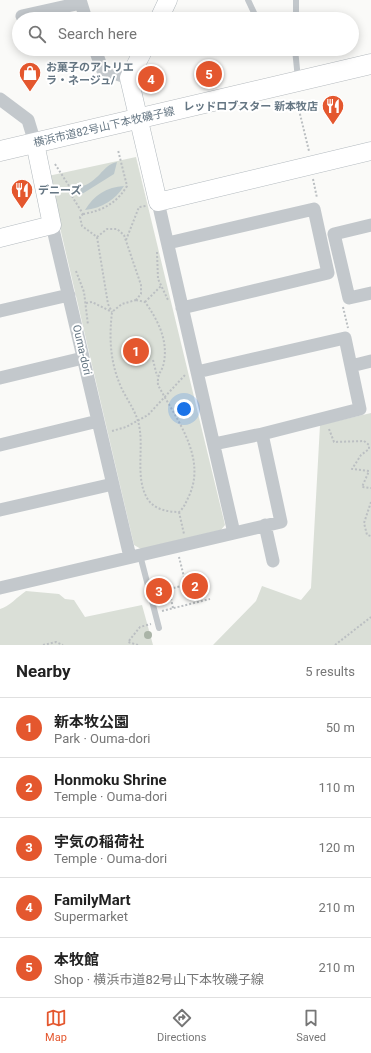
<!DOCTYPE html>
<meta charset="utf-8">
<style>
body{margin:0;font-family:Roboto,"Noto Sans JP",sans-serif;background:#f2f2f2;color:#222}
.you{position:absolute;left:184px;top:409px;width:14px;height:14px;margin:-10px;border:3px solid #fff;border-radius:50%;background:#1a73e8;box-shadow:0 0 0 6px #1a73e833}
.badge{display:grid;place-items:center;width:26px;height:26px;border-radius:50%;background:#e4572e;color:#fff;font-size:13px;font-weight:700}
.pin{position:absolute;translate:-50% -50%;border:2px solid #fff;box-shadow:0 1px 4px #0006}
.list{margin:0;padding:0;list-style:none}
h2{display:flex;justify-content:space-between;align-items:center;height:52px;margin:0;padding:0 16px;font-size:17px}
h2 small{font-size:13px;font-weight:400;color:#767676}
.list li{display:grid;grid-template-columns:26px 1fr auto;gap:12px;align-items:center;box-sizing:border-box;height:60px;padding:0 16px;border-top:1px solid #e0e0e0}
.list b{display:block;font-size:15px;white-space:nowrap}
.list p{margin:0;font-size:13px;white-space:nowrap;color:#767676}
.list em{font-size:13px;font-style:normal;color:#767676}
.icon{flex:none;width:22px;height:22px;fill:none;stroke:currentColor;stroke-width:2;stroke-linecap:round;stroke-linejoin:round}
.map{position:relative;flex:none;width:371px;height:645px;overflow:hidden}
.search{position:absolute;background:#fff;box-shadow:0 2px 10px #0003;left:12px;right:12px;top:12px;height:44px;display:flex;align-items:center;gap:10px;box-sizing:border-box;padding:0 14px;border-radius:22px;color:#767676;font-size:15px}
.sheet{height:352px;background:#fff}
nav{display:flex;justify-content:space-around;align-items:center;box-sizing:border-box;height:56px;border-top:1px solid #e0e0e0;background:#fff;font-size:11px;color:#767676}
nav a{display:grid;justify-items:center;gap:2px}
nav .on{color:#e4572e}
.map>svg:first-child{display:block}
</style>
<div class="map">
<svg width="371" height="645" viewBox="0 0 371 645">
<rect width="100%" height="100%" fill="#fafaf8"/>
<path fill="#dadfd7" d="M 136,157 L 225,525 L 221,530 L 141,549 L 134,545 L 48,176 Z
M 371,413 L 371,645 L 213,645 L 256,601 L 262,586 L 301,600 L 311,588 L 320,425 Z
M 26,591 L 59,594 L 65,599 L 74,600 L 85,617 L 142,605 L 153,645 L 0,645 L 0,609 C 9,607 18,596 26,591 Z"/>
<path fill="#bbc7cb" d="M 117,162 L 114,174 L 82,194 L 79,187 C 99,183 102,165 117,162 Z
M 124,186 C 115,200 102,208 85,210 C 94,195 107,187 124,186 Z"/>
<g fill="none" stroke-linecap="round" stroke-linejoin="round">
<g stroke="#b3babf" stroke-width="19">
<path id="secondary" d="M 159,19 L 168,0
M 144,49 L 129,78 L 158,202 L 371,151
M 0,238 L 52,225 L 35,143"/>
</g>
<g stroke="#b5babe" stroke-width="21">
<path id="primary" d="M 0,151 L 371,64"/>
</g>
<path stroke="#bbbfc2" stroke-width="2" stroke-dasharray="2 2" stroke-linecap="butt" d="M 298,106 L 309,151
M 55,164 L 73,192 L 70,193 L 83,214
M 313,179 L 317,198
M 83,214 C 102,211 117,203 127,186 L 118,150
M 83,214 L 80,217 L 82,226 L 97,237
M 97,237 L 107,229 L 117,229 L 124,235 L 141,285 L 141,294 L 136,300
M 97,237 L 108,304 L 112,312
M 126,240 L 139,207 L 146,206
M 157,252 L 158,279 L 168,300
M 76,271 L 84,292 L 88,325
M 136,300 L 145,302 C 158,320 168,340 164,362 C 162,373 157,372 158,385 C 176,419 207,457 189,496 C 186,502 184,508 179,512 C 167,512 153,509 147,498 C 135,477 144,448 139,425 C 136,411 127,400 121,387 C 110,362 109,338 112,312 L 122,304 Z
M 145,302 L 161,286
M 86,303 L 92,302 L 112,312
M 343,307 L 348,328
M 153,360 L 157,376
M 329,429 L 334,442 L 364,441 L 369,445 L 369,449 L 361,455 L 352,469 L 369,471 L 362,487 L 371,488
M 112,431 L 126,427 L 148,415 L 185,375
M 371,502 L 364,523 L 367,535 L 371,536
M 179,512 L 184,534
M 173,608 L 169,589 L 186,585 L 179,557
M 162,611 L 210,599
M 43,645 L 56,642 L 63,645
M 138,645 L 128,642 L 140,627 L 151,624
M 335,645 L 371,617"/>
<path stroke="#c3c8cc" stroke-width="6" d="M 248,0 L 257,19
M 296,19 L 296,0
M 295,49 L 298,79
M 140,555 L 159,628"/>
<path stroke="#c3c8cc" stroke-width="13" d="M 80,0 L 86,19
M 22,16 L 81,3
M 95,49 L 102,69 L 129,78
M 0,99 L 28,120 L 35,143
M 158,202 L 234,533
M 52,225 L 130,557
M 371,225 L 334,234 L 349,298 L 371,293
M 168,243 L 314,209 L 328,273 L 182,308
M 0,311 L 69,295
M 351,366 L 371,361
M 0,378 L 83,358
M 214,444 L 262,434
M 0,445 L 98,421
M 0,510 L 113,484
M 265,525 L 273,561
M 0,588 L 281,522 L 262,434 L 360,409 L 345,338 L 197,372"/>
<use href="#secondary" stroke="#fff" stroke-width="18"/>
<use href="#primary" stroke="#fff" stroke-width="20"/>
</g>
<circle fill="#aab4a7" cx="148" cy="635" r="4"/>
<defs>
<g id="shop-pin" transform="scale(1.15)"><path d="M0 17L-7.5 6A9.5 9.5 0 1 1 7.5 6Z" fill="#e4572e" stroke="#fff"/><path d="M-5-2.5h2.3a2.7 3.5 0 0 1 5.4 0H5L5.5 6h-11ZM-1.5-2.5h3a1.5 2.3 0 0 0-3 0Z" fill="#fff"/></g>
<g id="restaurant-pin" transform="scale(1.15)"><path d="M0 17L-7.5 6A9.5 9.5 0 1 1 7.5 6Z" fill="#e4572e" stroke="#fff"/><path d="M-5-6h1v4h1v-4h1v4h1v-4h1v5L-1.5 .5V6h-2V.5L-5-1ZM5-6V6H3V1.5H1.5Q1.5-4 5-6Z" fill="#fff"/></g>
</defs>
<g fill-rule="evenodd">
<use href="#shop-pin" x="30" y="73"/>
<use href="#restaurant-pin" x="333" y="106"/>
<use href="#restaurant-pin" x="22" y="190"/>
</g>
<g text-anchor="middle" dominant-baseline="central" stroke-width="4" stroke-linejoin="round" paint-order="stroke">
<g font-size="11" font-weight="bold" fill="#657683" stroke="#fff" text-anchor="start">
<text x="46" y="67">お菓子のアトリエ<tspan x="46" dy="13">ラ・ネージュ/</tspan></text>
<text x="318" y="106" text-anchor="end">レッドロブスター 新本牧店</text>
<text x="38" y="190">デニーズ</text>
</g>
<g font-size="11" fill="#657683" stroke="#fff">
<text transform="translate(104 127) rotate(-13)">横浜市道82号山下本牧磯子線</text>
<text transform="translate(82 350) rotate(77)">Ouma-dori</text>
</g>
</g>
</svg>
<div class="you"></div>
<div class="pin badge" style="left:136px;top:351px">1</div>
<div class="pin badge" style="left:195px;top:586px">2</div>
<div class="pin badge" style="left:159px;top:591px">3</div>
<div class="pin badge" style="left:151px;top:79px">4</div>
<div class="pin badge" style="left:209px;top:74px">5</div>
<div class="search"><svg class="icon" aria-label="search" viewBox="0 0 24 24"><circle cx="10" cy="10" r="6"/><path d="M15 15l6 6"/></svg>Search here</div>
</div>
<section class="sheet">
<h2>Nearby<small>5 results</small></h2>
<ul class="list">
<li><span class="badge">1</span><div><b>新本牧公園</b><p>Park · Ouma-dori</p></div><em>50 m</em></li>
<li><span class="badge">2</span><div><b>Honmoku Shrine</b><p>Temple · Ouma-dori</p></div><em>110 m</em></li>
<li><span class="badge">3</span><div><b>宇気の稲荷社</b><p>Temple · Ouma-dori</p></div><em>120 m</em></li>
<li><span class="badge">4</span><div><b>FamilyMart</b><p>Supermarket</p></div><em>210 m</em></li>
<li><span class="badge">5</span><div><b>本牧館</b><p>Shop · 横浜市道82号山下本牧磯子線</p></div><em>210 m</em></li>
</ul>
</section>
<nav>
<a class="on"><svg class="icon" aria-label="map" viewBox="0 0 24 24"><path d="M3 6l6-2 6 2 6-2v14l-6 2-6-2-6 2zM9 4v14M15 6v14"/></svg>Map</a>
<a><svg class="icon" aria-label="directions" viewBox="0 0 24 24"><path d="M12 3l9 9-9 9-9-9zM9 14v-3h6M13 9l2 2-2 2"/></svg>Directions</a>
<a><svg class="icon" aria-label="saved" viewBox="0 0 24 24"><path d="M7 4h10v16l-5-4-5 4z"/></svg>Saved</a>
</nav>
